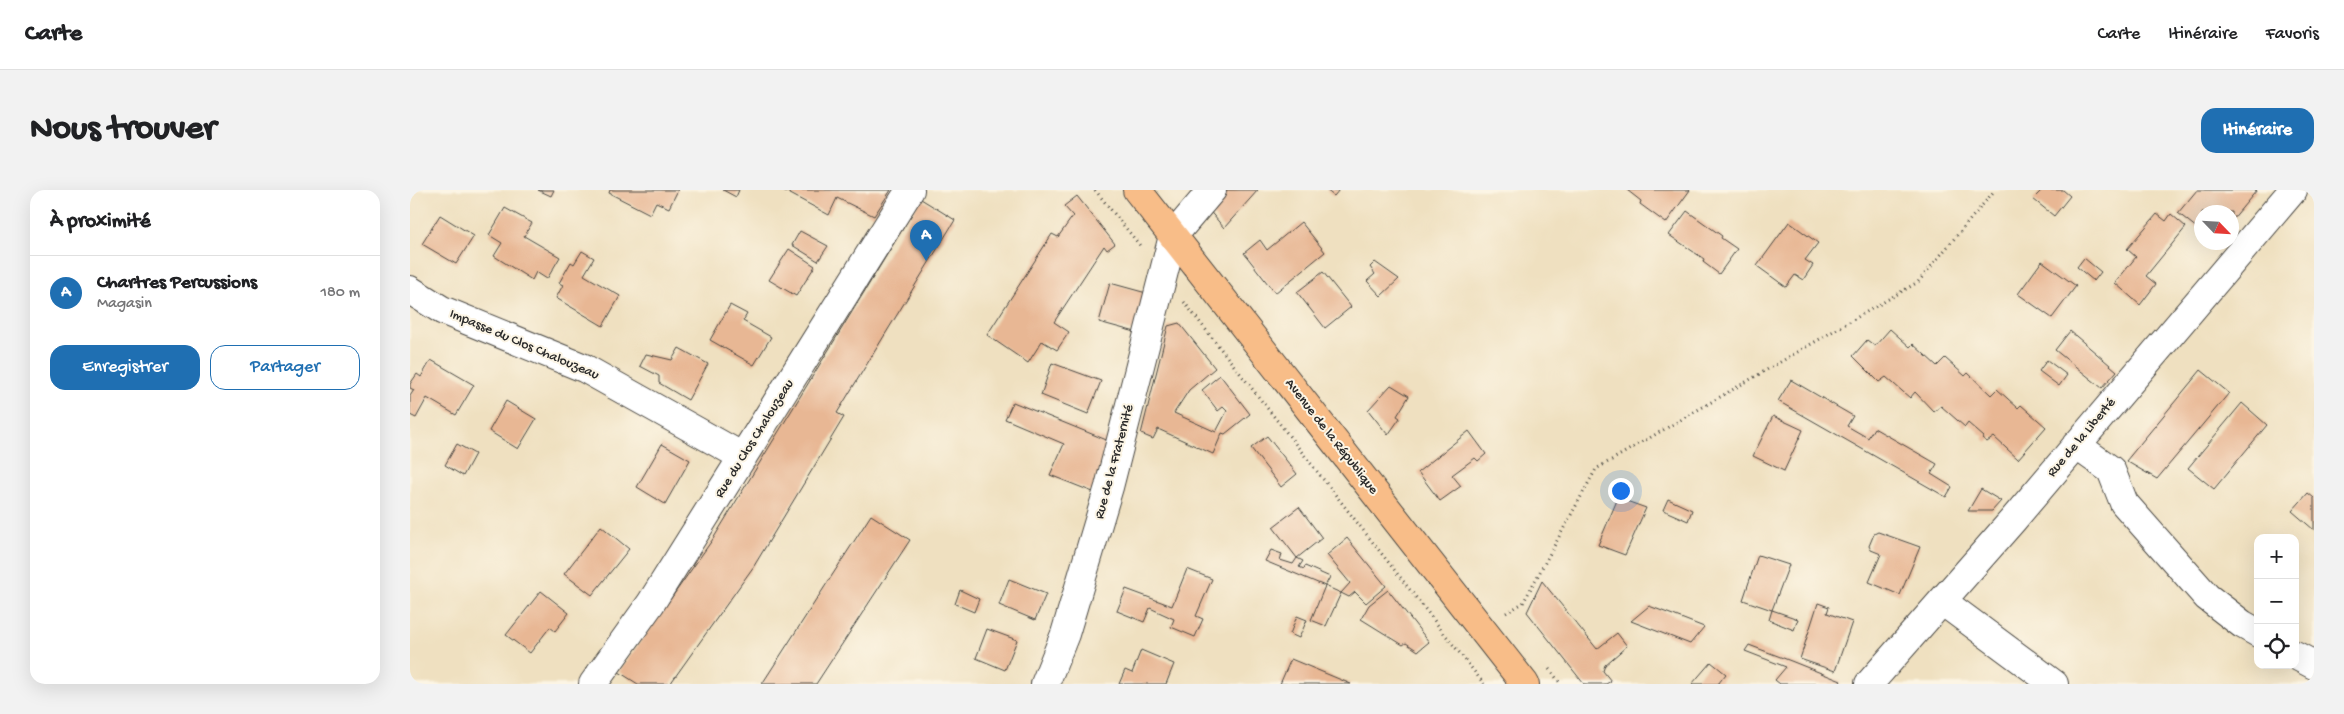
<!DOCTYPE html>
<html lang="fr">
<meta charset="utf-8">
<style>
body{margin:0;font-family:"Gochi Hand",sans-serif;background:#f2f2f2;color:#202124}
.controls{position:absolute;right:15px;bottom:15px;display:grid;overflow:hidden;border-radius:10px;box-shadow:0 5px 20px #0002}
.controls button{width:45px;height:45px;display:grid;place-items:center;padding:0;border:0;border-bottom:1px solid #e0e0e0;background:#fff;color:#202124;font:25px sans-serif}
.compass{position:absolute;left:1784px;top:15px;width:45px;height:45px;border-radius:50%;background:#fff;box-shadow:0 5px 20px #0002;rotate:115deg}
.you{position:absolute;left:1210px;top:300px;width:18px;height:18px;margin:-12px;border:4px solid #fff;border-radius:50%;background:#1a73e8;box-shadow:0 0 0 8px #1a73e833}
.badge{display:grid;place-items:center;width:32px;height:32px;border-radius:50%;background:#1f6fb2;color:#fff;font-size:16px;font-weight:700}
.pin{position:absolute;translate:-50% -41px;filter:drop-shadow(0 1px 2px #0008)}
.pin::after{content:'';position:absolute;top:26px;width:18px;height:15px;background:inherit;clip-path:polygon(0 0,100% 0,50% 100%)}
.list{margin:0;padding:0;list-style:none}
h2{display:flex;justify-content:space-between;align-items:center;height:65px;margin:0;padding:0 20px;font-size:21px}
h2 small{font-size:16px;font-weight:400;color:#757577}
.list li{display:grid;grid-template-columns:32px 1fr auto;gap:15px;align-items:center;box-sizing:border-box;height:75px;padding:0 20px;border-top:1px solid #e0e0e0}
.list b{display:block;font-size:19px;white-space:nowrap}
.list p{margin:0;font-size:16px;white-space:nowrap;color:#757577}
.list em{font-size:16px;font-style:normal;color:#757577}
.actions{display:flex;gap:10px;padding:15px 20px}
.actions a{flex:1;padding:11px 0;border:1px solid #1f6fb2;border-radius:15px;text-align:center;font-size:18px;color:#1f6fb2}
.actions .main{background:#1f6fb2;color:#fff}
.icon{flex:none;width:28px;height:28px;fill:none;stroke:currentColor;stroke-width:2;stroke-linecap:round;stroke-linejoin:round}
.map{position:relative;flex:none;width:1904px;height:494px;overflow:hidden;border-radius:15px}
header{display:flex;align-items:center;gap:30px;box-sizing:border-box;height:70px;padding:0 25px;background:#fff;border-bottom:1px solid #e0e0e0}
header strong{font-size:24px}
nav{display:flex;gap:28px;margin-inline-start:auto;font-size:18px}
.intro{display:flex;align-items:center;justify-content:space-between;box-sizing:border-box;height:120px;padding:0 30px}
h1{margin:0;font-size:35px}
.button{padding:12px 22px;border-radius:15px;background:#1f6fb2;color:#fff;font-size:18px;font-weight:700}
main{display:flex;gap:30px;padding:0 30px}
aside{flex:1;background:#fff;border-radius:15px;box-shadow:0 5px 20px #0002}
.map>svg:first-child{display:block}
</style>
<header>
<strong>Carte</strong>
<nav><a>Carte</a><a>Itinéraire</a><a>Favoris</a></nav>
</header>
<div class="intro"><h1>Nous trouver</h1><a class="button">Itinéraire</a></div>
<main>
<aside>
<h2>À proximité<small></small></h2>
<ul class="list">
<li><span class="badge">A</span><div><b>Chartres Percussions</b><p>Magasin</p></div><em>180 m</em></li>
</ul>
<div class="actions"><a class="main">Enregistrer</a><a>Partager</a></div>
</aside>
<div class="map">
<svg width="1904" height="494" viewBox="0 0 1904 494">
<rect width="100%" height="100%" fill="#fcf5e5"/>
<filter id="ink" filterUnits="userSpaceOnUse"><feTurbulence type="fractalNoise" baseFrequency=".02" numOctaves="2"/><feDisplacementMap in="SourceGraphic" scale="10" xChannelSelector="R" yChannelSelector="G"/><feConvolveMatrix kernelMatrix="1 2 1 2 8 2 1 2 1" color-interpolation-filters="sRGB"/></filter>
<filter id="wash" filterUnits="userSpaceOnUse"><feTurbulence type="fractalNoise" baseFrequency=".0096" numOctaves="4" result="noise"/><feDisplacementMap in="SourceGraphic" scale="20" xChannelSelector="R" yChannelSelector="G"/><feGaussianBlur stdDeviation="1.12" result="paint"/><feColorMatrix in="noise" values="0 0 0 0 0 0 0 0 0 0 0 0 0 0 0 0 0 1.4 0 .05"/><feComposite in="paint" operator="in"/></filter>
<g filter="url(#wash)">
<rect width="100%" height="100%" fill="#efe0c0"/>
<g id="blocks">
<path fill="#e8b794" d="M 128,0 L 144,0 L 141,6 Z
M 200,0 L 268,0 L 259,18 L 246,12 L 240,24 L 199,3 Z
M 313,0 L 329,0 L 326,7 Z
M 373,0 L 481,0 L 464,26 L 427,8 L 419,25 Z
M 815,0 L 848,0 L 814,38 L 798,19 Z
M 916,0 L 929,0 L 924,6 Z
M 1217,0 L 1280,0 L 1256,33 L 1230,14 L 1231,11 Z
M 1632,0 L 1653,0 L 1660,6 L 1644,26 L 1623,9 Z
M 1787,0 L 1847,0 L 1822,30 L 1822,22 L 1792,22 L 1792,42 L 1768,23 Z
M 667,6 L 705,54 L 697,60 L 694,56 L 644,132 L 659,142 L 647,160 L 632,151 L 618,173 L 577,145 L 642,44 L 648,47 L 663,26 L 654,16 Z
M 511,9 L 545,30 L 427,223 L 434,227 L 344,376 L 260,494 L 228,494 L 209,482 L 303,349 Z
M 95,18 L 122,33 L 114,46 L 150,67 L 137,89 L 126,82 L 122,90 L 84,66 L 92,53 L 79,45 Z
M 1277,21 L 1312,46 L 1311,48 L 1327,59 L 1309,84 L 1293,72 L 1294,69 L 1259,45 Z
M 1747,24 L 1756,31 L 1761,24 L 1776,37 L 1736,86 L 1746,94 L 1730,115 L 1705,93 L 1726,67 L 1717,59 Z
M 30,25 L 64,46 L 46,74 L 12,54 Z
M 891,32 L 915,62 L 865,103 L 834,63 L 850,50 L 857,60 Z
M 1379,32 L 1408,53 L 1395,70 L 1403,75 L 1393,90 L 1385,85 L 1376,97 L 1347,76 Z
M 390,41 L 418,56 L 408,71 L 382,55 Z
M 379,59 L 405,76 L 386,106 L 359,90 Z
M 172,61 L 184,68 L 174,85 L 210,106 L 193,136 L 146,108 L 153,95 L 149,93 L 161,72 L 164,74 Z
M 1674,68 L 1691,82 L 1684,91 L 1667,77 Z
M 1632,71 L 1666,96 L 1642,128 L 1608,104 Z
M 965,72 L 989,89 L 971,106 L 957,91 L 965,84 L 960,77 Z
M 913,82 L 941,117 L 915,138 L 887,102 Z
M 700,93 L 740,104 L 729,143 L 689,132 Z
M 320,115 L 337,124 L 333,131 L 361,147 L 344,175 L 300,150 Z
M 769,133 L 805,178 L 779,200 L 764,223 L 806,242 L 817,221 L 813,217 L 808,221 L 792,200 L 810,185 L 840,224 L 815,244 L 812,243 L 803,264 L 748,239 L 743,249 L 731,244 L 758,136 Z
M 1480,139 L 1500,157 L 1503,154 L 1527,176 L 1535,168 L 1555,186 L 1558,183 L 1581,205 L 1587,199 L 1608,218 L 1611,215 L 1636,237 L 1608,269 L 1584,247 L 1577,252 L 1572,248 L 1574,247 L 1558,233 L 1555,237 L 1531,216 L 1524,222 L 1505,202 L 1500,208 L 1476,187 L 1469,192 L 1443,166 L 1457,150 L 1465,156 Z
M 1660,141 L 1707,181 L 1692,198 L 1645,160 Z
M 269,158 L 298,174 L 278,210 L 249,193 L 249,186 L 230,176 L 236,164 L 262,170 Z
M 21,170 L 64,195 L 46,225 L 17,208 L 6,228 L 0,225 L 0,206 L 4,200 L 0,198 L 0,194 L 7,184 L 11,187 Z
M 1637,170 L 1657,185 L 1649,196 L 1629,181 Z
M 642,173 L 691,191 L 678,224 L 631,205 Z
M 1791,180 L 1819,203 L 1747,289 L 1716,271 Z
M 1381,190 L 1443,226 L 1437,236 L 1458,248 L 1464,238 L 1527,274 L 1521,284 L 1542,297 L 1536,307 L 1368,211 Z
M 981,195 L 999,206 L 987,226 L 990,228 L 978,245 L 958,220 Z
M 96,211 L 126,229 L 108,259 L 79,241 Z
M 603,212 L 699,251 L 683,302 L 640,285 L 654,254 L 595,229 Z
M 1832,213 L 1857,235 L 1804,299 L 1778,278 Z
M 1363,226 L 1393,240 L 1374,281 L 1343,266 Z
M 1059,241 L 1076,264 L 1068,271 L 1065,268 L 1042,285 L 1051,296 L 1030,311 L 1008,282 Z
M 857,246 L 887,284 L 871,297 L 841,258 Z
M 47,254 L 65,264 L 53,286 L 35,275 Z
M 252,254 L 280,270 L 255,314 L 227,297 Z
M 1571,299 L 1591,311 L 1582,321 L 1558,321 Z
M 1898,303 L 1904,308 L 1904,340 L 1882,321 Z
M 1208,308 L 1236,318 L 1215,365 L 1188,355 Z
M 1258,309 L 1282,320 L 1278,331 L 1253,320 Z
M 889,317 L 912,348 L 887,368 L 863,337 Z
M 461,325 L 500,350 L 406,494 L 352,494 Z
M 191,336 L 219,359 L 182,405 L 154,384 Z
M 1468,342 L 1510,357 L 1490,405 L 1459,392 L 1471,364 L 1461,360 L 1459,356 L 1464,344 Z
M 937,348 L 976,396 L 956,413 L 945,402 L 939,407 L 931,403 L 940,393 L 917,365 Z
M 861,360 L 872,364 L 870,370 L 883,374 L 887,368 L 893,371 L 889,377 L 894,379 L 895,376 L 920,387 L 915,396 L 855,371 Z
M 1348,365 L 1379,375 L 1362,420 L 1388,429 L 1384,440 L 1359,430 L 1362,420 L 1333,410 Z
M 777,379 L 802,389 L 786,426 L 793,429 L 785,447 L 761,437 L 764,429 L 740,418 L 734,432 L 707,421 L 716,399 L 762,416 Z
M 599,389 L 636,404 L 625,430 L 589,415 Z
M 1132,391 L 1187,459 L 1207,443 L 1217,456 L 1195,475 L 1193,481 L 1201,491 L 1196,494 L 1174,494 L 1117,422 Z
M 915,396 L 931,403 L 916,436 L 901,430 Z
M 550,400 L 569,409 L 564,422 L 545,414 Z
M 978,400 L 1019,452 L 1008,461 L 996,453 L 993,455 L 951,429 L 959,415 Z
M 131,401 L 159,423 L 145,441 L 140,437 L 120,463 L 96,445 Z
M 1408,413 L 1419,417 L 1417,423 L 1442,432 L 1425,481 L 1390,469 Z
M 1239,416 L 1263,425 L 1294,437 L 1280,454 L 1221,431 Z
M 887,426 L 897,430 L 889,448 L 880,444 Z
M 577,439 L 607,450 L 595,480 L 566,468 Z
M 1339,455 L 1381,471 L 1431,491 L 1429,494 L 1370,494 L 1365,490 L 1376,477 L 1335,461 Z
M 731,460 L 764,474 L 756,494 L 709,494 L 715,480 L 722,483 Z
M 881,469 L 941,494 L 870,494 Z
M 1301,472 L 1316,484 L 1308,494 L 1282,494 Z"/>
</g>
</g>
<g filter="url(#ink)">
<use href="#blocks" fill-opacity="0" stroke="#484641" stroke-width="1"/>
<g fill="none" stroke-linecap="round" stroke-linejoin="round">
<g stroke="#484641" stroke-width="30">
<path id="minor" d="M 0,100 L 32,120 L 174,178 L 333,267
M 1666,255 L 1701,280 L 1714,313 L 1797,407 L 1832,434 L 1848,443
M 1532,411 L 1644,494
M 1885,465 L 1904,475
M 183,494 L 241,413 L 500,0
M 635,494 L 655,444 L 699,297 L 763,46 L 802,0
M 1459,494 L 1603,330 L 1883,0"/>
</g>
<g stroke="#484641" stroke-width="30">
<path id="major" d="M 727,0 L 1115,494"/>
</g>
<path stroke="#484641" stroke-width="3" stroke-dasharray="1 4" stroke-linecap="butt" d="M 685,0 L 732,58
M 774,112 L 1074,494
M 1096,423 L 1113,413 L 1186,279 L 1508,92 L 1585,0
M 1139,479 L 1151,494"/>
<use href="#minor" stroke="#fff" stroke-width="28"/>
<use href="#major" stroke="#f8bd88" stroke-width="28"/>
</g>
</g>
<g text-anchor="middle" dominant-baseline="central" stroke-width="4" stroke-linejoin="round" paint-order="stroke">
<g font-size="14" fill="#2b2b2b" stroke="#fcf5e5">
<text transform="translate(114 155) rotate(23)">Impasse du Clos Chalouzeau</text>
<text transform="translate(921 247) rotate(52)">Avenue de la République</text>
<text transform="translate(1672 248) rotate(-50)">Rue de la Liberté</text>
<text transform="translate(345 249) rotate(-58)">Rue du Clos Chalouzeau</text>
<text transform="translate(705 272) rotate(-75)">Rue de la Fraternité</text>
</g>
</g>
</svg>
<div class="controls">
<button>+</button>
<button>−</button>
<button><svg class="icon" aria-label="locate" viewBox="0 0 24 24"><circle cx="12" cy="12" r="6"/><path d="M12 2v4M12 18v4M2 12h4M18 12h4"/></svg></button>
</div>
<svg class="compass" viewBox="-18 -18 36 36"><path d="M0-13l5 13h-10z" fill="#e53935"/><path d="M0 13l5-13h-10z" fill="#757577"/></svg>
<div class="you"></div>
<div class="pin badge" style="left:516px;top:71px">A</div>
</div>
</main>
